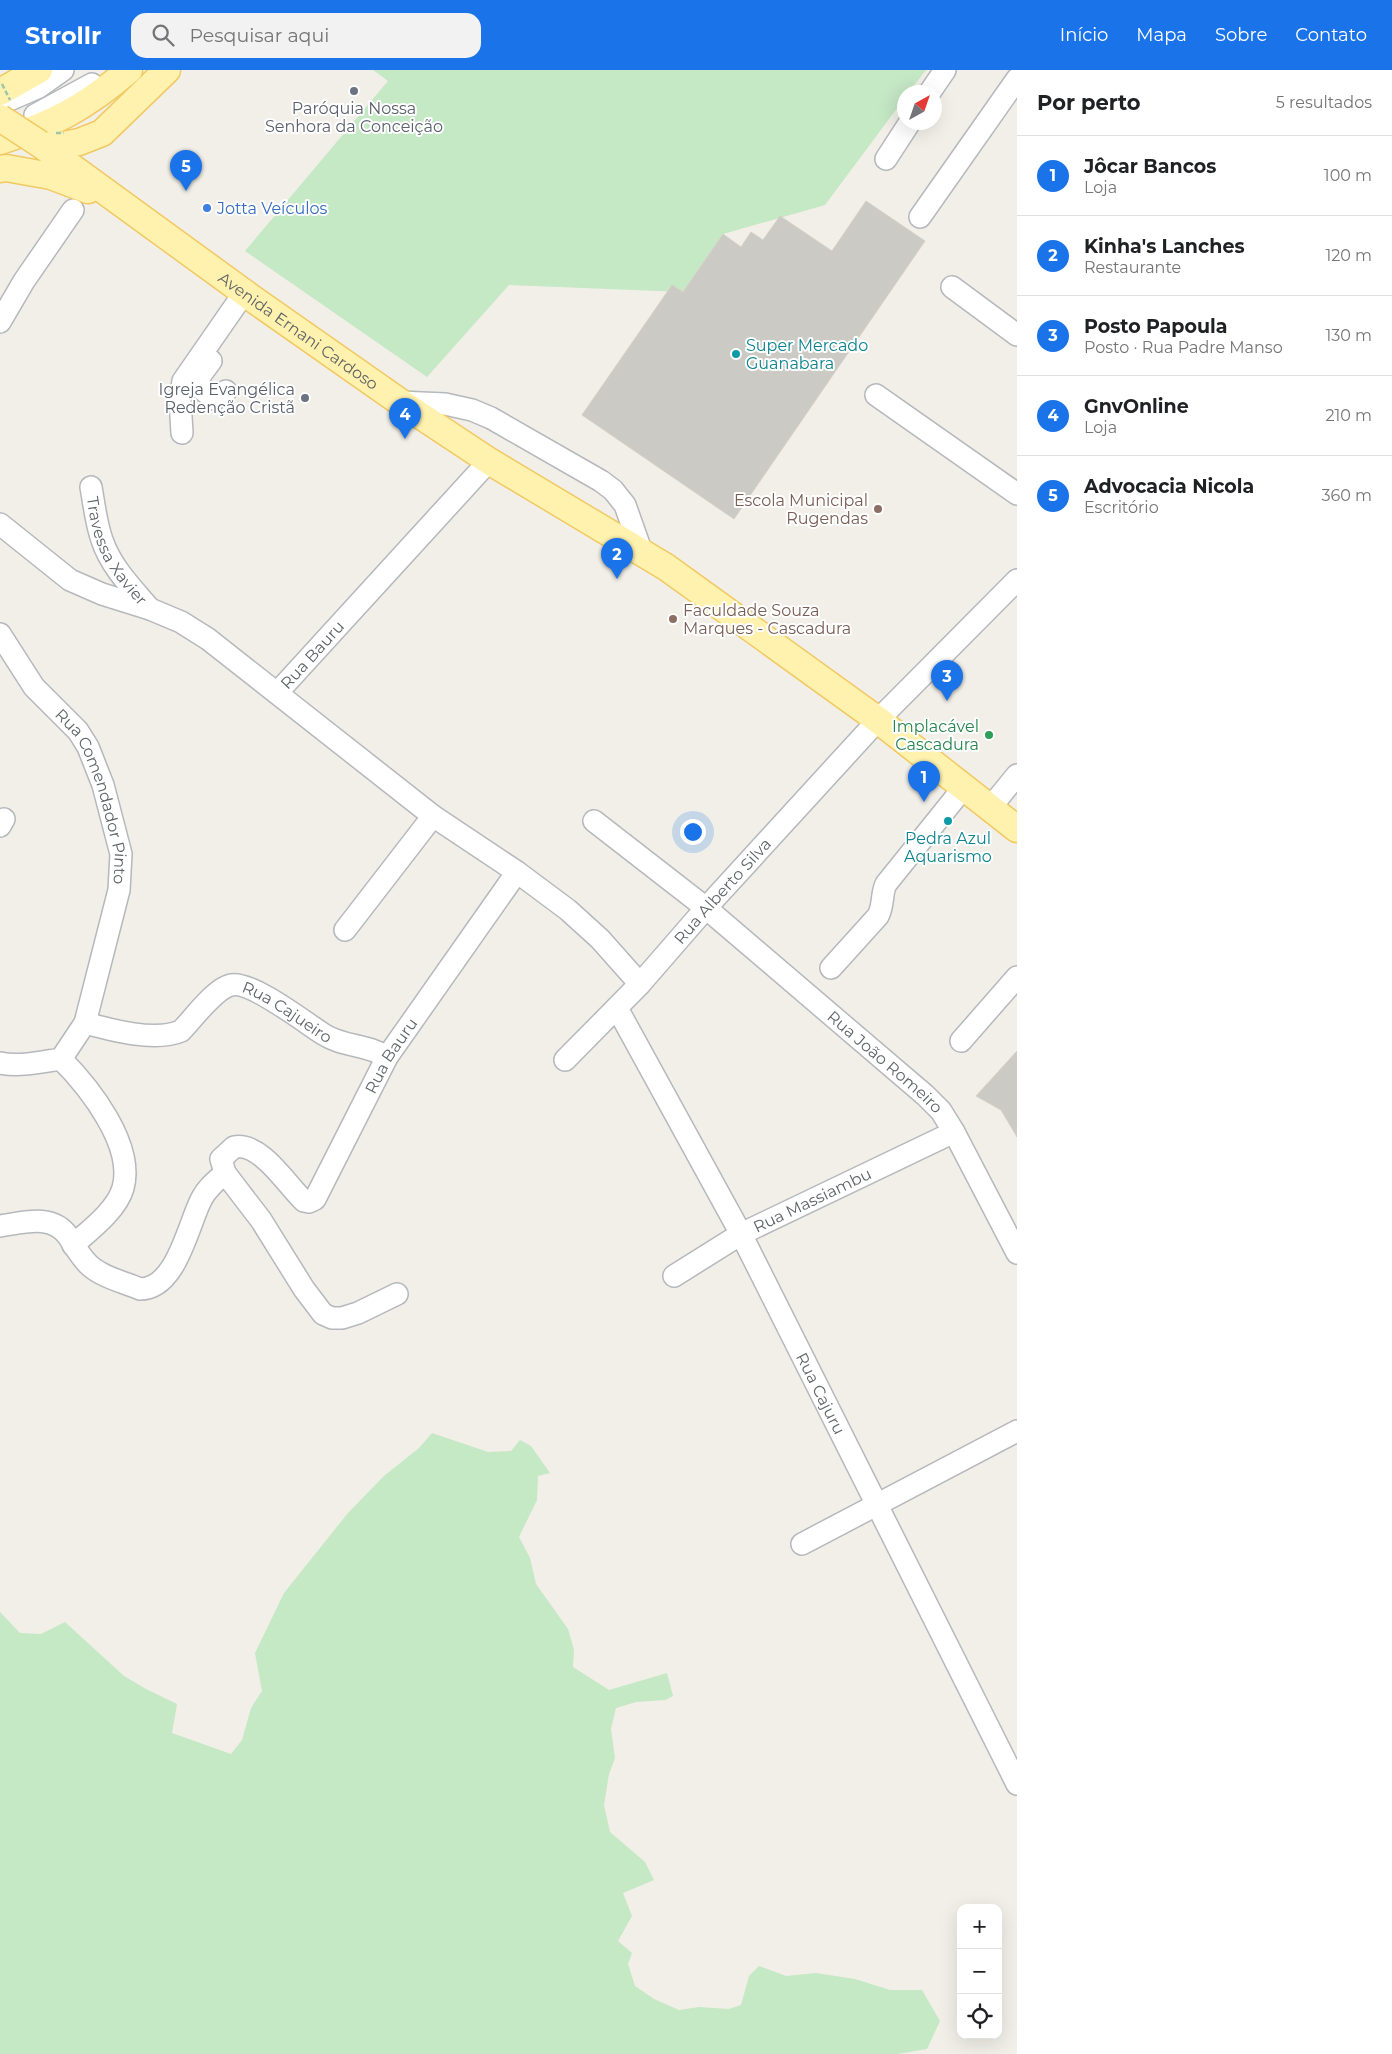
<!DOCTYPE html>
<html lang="pt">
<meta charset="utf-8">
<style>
body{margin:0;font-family:Montserrat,sans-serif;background:#f2f2f2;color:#202124}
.controls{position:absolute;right:15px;bottom:15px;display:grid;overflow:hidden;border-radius:10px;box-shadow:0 5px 20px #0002}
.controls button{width:45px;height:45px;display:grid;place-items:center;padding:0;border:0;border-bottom:1px solid #e0e0e0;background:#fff;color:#202124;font:25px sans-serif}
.compass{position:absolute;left:897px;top:15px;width:45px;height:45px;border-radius:50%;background:#fff;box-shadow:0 5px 20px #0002;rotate:40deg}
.you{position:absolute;left:692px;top:761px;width:18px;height:18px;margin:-12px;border:4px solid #fff;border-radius:50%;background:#1a73e8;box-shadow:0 0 0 8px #1a73e833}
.badge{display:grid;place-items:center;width:32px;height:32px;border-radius:50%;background:#1a73e8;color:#fff;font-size:16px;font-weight:700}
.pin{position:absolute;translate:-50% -41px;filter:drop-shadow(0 1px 2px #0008)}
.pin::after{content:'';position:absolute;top:26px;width:18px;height:15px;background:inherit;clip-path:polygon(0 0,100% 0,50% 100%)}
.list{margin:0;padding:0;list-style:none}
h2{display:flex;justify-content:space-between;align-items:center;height:65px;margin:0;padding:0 20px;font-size:21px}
h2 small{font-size:16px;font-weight:400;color:#757577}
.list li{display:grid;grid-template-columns:32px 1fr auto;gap:15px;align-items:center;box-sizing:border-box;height:80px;padding:0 20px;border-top:1px solid #e0e0e0}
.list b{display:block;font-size:19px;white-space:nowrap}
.list p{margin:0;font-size:16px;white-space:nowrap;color:#757577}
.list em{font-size:16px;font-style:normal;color:#757577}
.icon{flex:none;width:28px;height:28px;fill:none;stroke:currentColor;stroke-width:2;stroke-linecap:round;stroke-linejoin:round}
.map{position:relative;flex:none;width:1017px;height:1984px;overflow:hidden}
header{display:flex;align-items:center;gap:30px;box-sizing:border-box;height:70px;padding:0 25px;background:#1a73e8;color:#fff}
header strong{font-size:24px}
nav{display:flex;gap:28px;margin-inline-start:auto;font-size:18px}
.search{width:350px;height:45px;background:#f2f2f2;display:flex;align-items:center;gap:12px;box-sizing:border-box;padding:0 18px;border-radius:15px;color:#757577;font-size:19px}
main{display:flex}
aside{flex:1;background:#fff}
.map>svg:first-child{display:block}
</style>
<header>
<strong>Strollr</strong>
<div class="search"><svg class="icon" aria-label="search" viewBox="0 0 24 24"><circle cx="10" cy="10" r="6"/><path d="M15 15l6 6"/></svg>Pesquisar aqui</div>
<nav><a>Início</a><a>Mapa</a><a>Sobre</a><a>Contato</a></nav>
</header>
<main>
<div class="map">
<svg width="1017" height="1984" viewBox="0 0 1017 1984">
<rect width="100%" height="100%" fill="#f1efe8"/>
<path fill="#c5e8c5" d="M 373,0 L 926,0 L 909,22 L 904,22 L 904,29 L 825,135 L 723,164 L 683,222 L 509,215 L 427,307 L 245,181 L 388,11 Z
M 432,1363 L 488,1382 L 511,1381 L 520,1370 L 531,1376 L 550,1403 L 538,1406 L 537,1430 L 519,1467 L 530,1488 L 536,1514 L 568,1559 L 574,1580 L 573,1597 L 609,1620 L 667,1603 L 673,1626 L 665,1630 L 636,1632 L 616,1638 L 611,1659 L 615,1688 L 609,1704 L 604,1735 L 610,1762 L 645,1792 L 654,1810 L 623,1823 L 632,1846 L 618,1871 L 632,1883 L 628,1894 L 635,1916 L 654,1929 L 679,1940 L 699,1937 L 729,1939 L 741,1935 L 749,1906 L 759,1896 L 786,1906 L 816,1903 L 855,1909 L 890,1920 L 922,1920 L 940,1951 L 927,1979 L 898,1984 L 0,1984 L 0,1542 L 20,1563 L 41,1564 L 65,1552 L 124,1606 L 146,1619 L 177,1634 L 172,1663 L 231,1684 L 242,1670 L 251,1638 L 262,1621 L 255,1583 L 284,1523 L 348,1443 L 384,1406 L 419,1378 Z"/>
<path fill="#cccac5" stroke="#d6d1c6" d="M 866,131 L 925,171 L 734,449 L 582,345 L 672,215 L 683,222 L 723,164 L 741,177 L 751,162 L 763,170 L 780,146 L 832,181 Z
M 1017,981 L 1017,1067 L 1001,1040 L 976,1026 Z"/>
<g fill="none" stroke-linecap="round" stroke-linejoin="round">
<g stroke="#b5b8bc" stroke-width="24">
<g id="minor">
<path d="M 930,22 L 945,0"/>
<path d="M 0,34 L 39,17 L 63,0"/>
<path d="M 35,45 L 92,14"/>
<path d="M 886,89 L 910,52"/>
<path d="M 920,147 L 1017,9"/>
<path d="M 952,217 L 1017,265"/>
<path d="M 0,252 L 24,211 L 73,140"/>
<path d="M 211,291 L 197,310 L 196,315 L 215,329 L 226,321"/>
<path d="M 876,325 L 1017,424"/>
<path d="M 400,332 L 445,334 L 472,340 L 491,348 L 601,411 L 613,420 L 625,435 L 642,483"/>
<path d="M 182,363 L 180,330 L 183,311 L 244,223"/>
<path id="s1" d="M 91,417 C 94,434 96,453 102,470 C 111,497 132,518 150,539"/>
<path d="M 0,454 L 70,510 L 102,524 L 150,539 L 181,552 L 208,569 L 433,746 L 517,802 L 568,840 L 600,869 L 640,914"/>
<path id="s2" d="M 0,564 L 34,617 L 78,661 L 88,677 L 103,715 L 121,784 L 119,820 L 85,953 L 61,989 C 41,992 20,997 0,993"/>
<path id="s3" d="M 277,623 L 489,391"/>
<path d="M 990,738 L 1017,705"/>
<path id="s4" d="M 594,751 L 706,838 L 925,1025 L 941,1041 L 954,1062 L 1017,1183"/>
<path d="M 0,756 L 4,749"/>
<path d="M 345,860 L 433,746"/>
<path d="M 831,898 L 878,846 C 884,835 881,824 886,814 L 964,717"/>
<path id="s5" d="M 617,938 L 741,1164 L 1017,1714"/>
<path id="s6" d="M 85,953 C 111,960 155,972 181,961 C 193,949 214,919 231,915 C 250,910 306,953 323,964 C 343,977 367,974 387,987"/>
<path d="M 961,971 L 1017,907"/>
<path d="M 61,989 C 89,1017 135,1075 123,1118 C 117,1140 89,1161 73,1175"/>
<path id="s7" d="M 565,990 L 640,914 L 706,838 L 878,650 L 1017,510"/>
<path d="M 0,1156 C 22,1153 52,1143 68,1166 C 74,1175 80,1186 88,1194 C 101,1207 124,1212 140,1219 C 177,1219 188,1154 202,1128 C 208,1117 216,1111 225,1103"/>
<path id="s8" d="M 674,1206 L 741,1164 L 954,1062"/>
<path id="s9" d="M 397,1224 L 358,1243 L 342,1248 L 332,1248 L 323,1244 L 304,1219 L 261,1150 L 225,1103 L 221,1089 L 234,1077 C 261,1072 286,1114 304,1131 L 309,1132 L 315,1129 L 387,987 L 517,802"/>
<path d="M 802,1474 L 1017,1361"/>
</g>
</g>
<g stroke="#f2c960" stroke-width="29">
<g id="major">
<path d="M 0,22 L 39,0"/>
<path d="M 0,71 C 54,54 86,37 129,0"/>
<path id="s10" d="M 40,74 L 253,229 L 400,332 L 489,391 L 666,497 L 878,650 L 1017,759"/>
<path d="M 46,78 L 79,72 L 102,63 L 167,0"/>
<path d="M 0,99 L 6,98 L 51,106 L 88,120"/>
</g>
</g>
<use href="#minor" stroke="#fff" stroke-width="21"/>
<use href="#major" stroke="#fff2af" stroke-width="26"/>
<g stroke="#f2c960" stroke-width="29" stroke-linecap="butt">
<path id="major-bridge" d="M 0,48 L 40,74"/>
</g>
<path stroke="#9cc7a9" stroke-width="2.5" stroke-dasharray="5 2.5" stroke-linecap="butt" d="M 2,14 L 10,30
M 56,63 L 64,63"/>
<use href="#major-bridge" stroke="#fff2af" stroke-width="26"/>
</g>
<g fill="#6b7280" stroke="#fff" stroke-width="2">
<circle cx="354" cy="21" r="5"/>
<circle cx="305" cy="328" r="5"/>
</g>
<circle fill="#3f7fe0" stroke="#fff" stroke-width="2" cx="207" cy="138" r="5"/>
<g fill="#0f9aa8" stroke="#fff" stroke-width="2">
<circle cx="736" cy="284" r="5"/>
<circle cx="948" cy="751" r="5"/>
</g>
<g fill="#8d6e63" stroke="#fff" stroke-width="2">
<circle cx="878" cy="439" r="5"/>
<circle cx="673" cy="549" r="5"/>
</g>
<circle fill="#2e9e5b" stroke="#fff" stroke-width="2" cx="989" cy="665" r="5"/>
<g text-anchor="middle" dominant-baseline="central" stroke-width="4" stroke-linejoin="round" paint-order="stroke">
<g font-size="16" fill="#5b616d" stroke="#fff">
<text x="354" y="38">Paróquia Nossa<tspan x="354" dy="18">Senhora da Conceição</tspan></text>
<text x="295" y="319" text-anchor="end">Igreja Evangélica<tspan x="295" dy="18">Redenção Cristã</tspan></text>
</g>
<g font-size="16" fill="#366cbe" stroke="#fff" text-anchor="start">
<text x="217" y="138">Jotta Veículos</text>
</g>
<g font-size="16" fill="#5f6368" stroke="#fff">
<text stroke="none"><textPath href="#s10" startOffset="319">Avenida Ernani Cardoso</textPath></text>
<text stroke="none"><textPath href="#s1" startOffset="70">Travessa Xavier</textPath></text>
<text stroke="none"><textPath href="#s3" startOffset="52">Rua Bauru</textPath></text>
<text stroke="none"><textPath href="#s2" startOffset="192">Rua Comendador Pinto</textPath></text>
<text stroke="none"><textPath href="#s7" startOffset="231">Rua Alberto Silva</textPath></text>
<text stroke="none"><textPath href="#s6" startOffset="230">Rua Cajueiro</textPath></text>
<text stroke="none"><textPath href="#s9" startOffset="550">Rua Bauru</textPath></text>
<text stroke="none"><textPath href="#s4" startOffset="378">Rua João Romeiro</textPath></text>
<text stroke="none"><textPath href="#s8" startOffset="158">Rua Massiambu</textPath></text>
<text stroke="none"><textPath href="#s5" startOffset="436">Rua Cajuru</textPath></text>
</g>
<g font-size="16" fill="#0d838f" stroke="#fff" text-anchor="start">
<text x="746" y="275">Super Mercado<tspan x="746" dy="18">Guanabara</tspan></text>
<text x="948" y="768" text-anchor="middle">Pedra Azul<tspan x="948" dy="18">Aquarismo</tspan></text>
</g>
<g font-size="16" fill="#785e54" stroke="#fff" text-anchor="end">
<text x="868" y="430">Escola Municipal<tspan x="868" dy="18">Rugendas</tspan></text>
<text x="683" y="540" text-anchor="start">Faculdade Souza<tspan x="683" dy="18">Marques - Cascadura</tspan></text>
</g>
<g font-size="16" fill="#27864d" stroke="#fff" text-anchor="end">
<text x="979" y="656">Implacável<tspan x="979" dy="18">Cascadura</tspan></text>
</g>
</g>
</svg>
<div class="controls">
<button>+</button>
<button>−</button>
<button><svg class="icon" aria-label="locate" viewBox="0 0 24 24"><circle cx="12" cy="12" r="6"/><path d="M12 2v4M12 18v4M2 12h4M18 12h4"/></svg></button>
</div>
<svg class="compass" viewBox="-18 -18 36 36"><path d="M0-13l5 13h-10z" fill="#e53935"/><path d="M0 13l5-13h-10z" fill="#757577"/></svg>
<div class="you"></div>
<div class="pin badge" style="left:924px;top:732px">1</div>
<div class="pin badge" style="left:617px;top:509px">2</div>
<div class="pin badge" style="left:947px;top:631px">3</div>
<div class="pin badge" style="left:405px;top:369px">4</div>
<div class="pin badge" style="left:186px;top:121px">5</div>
</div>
<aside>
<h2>Por perto<small>5 resultados</small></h2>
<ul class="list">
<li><span class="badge">1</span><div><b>Jôcar Bancos</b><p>Loja</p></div><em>100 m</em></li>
<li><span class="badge">2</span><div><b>Kinha's Lanches</b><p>Restaurante</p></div><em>120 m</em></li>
<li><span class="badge">3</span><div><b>Posto Papoula</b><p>Posto · Rua Padre Manso</p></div><em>130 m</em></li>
<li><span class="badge">4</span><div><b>GnvOnline</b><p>Loja</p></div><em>210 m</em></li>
<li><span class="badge">5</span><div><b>Advocacia Nicola</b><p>Escritório</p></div><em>360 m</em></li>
</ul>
</aside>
</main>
